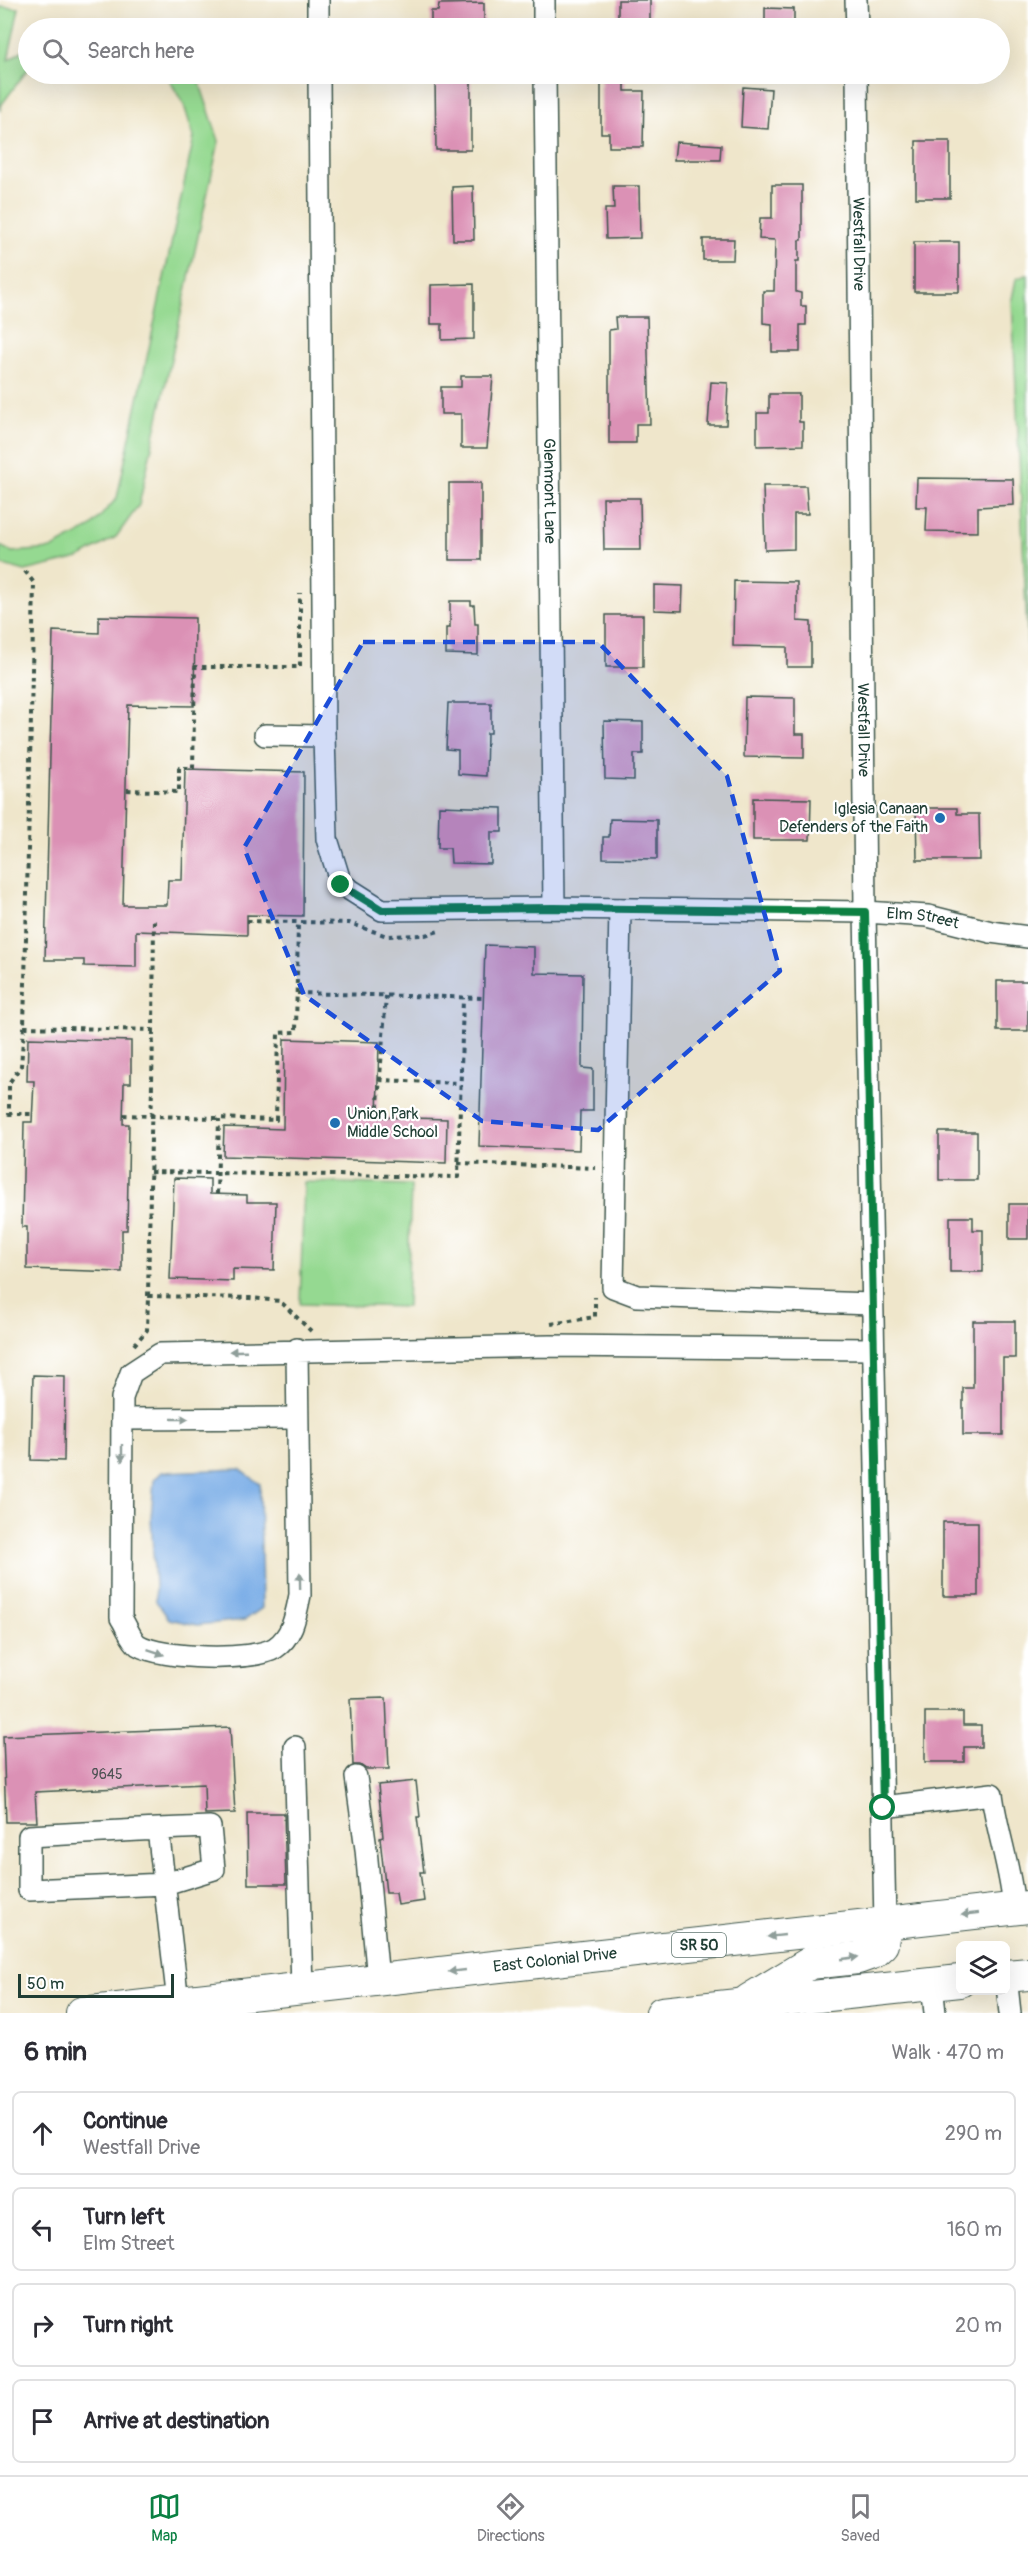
<!DOCTYPE html>
<meta charset="utf-8">
<style>
body{margin:0;font-family:Pangolin,sans-serif;background:#f2f2f3;color:#2b2b33}
.controls{position:absolute;right:18px;bottom:18px;display:grid;overflow:hidden;border-radius:9px;box-shadow:0 6px 24px #0002}
.controls button{width:54px;height:54px;display:grid;place-items:center;padding:0;border:0;border-bottom:2px solid #e1e1e2;background:#fff;color:#2b2b33;font:30px sans-serif}
.scale{position:absolute;left:18px;bottom:15px;width:156px;box-sizing:border-box;padding-left:6px;border:3px solid #1f3d34;border-top:0;font-size:16px;line-height:21px;white-space:nowrap;color:#1f3d34;-webkit-text-stroke:4px #fff;paint-order:stroke}
.stop{position:absolute;width:18px;height:18px;margin:-14px;border:4px solid #0b8043;border-radius:50%;background:#fff}
.stop.end{background:#0b8043;border-color:#fff;box-shadow:0 2px 6px #0008}
.list{margin:0;padding:0;list-style:none}
h2{display:flex;justify-content:space-between;align-items:center;height:78px;margin:0;padding:0 24px;font-size:26px}
h2 small{font-size:20px;font-weight:400;color:#7c7c81}
.list li{display:grid;grid-template-columns:39px 1fr auto;gap:18px;align-items:center;box-sizing:border-box;height:84px;margin:0 12px 12px;padding:0 12px;border:2px solid #e1e1e2;border-radius:9px}
.list b{display:block;font-size:22px;white-space:nowrap}
.list p{margin:0;font-size:20px;white-space:nowrap;color:#7c7c81}
.list em{font-size:20px;font-style:normal;color:#7c7c81}
.icon{flex:none;width:33px;height:33px;fill:none;stroke:currentColor;stroke-width:2;stroke-linecap:round;stroke-linejoin:round}
.map{position:relative;flex:none;width:1028px;height:2013px;overflow:hidden}
.search{position:absolute;background:#fff;box-shadow:0 6px 24px #0002;left:18px;right:18px;top:18px;height:66px;display:flex;align-items:center;gap:15px;box-sizing:border-box;padding:0 21px;border-radius:33px;color:#7c7c81;font-size:22px}
.sheet{height:462px;background:#fff}
nav{display:flex;justify-content:space-around;align-items:center;box-sizing:border-box;height:84px;border-top:2px solid #e1e1e2;background:#fff;font-size:16px;color:#7c7c81}
nav a{display:grid;justify-items:center;gap:3px}
nav .on{color:#0b8043}
.map>svg:first-child{display:block}
</style>
<div class="map">
<svg width="1028" height="2013" viewBox="0 0 1028 2013">
<rect width="100%" height="100%" fill="#fff"/>
<filter id="ink" filterUnits="userSpaceOnUse"><feTurbulence type="fractalNoise" baseFrequency=".0167" numOctaves="2"/><feDisplacementMap in="SourceGraphic" scale="12" xChannelSelector="R" yChannelSelector="G"/><feConvolveMatrix kernelMatrix="1 2 1 2 8 2 1 2 1" color-interpolation-filters="sRGB"/></filter>
<filter id="wash" filterUnits="userSpaceOnUse"><feTurbulence type="fractalNoise" baseFrequency=".008" numOctaves="4" result="noise"/><feDisplacementMap in="SourceGraphic" scale="24" xChannelSelector="R" yChannelSelector="G"/><feGaussianBlur stdDeviation="1.35" result="paint"/><feColorMatrix in="noise" values="0 0 0 0 0 0 0 0 0 0 0 0 0 0 0 0 0 1.4 0 .05"/><feComposite in="paint" operator="in"/></filter>
<g filter="url(#wash)">
<rect width="100%" height="100%" fill="#efe6cb"/>
<path fill="#95d991" stroke="#5a8b62" stroke-width="1.5" d="M 0,7 L 19,8 L 8,60 L 28,47 L 28,69 L 2,104 L 0,111 Z
M 166,74 L 193,74 L 199,81 L 219,141 L 139,505 L 116,537 L 79,558 L 25,571 L 0,564 L 0,546 L 12,552 L 51,549 L 90,528 L 117,498 L 194,137 L 184,105 Z
M 1028,274 L 1028,656 L 1012,299 L 1016,279 Z
M 304,1182 L 411,1185 L 407,1307 L 300,1304 Z"/>
<path fill="#7baee7" stroke="#4d768e" stroke-width="1.5" d="M 240,1469 L 260,1484 L 262,1608 L 245,1620 L 197,1625 L 169,1619 L 156,1601 L 151,1518 L 154,1480 L 162,1472 Z"/>
<g id="blocks">
<path fill="#db91b5" d="M 618,0 L 650,0 L 650,28 L 618,28 Z
M 484,3 L 484,28 L 431,28 L 431,11 L 438,11 L 439,4 Z
M 765,8 L 794,9 L 794,28 L 765,28 Z
M 601,74 L 625,74 L 625,91 L 644,91 L 643,147 L 609,147 L 609,133 L 601,133 Z
M 435,79 L 471,79 L 471,150 L 436,150 Z
M 743,87 L 771,89 L 768,129 L 741,127 Z
M 916,141 L 950,141 L 950,198 L 916,198 Z
M 676,142 L 721,145 L 720,160 L 674,160 Z
M 772,185 L 802,185 L 802,240 L 799,240 L 799,261 L 796,261 L 796,292 L 801,293 L 801,306 L 806,306 L 806,325 L 800,325 L 800,352 L 772,352 L 772,324 L 763,323 L 763,291 L 774,291 L 775,240 L 759,239 L 760,218 L 772,218 Z
M 473,186 L 474,240 L 453,240 L 452,187 Z
M 613,186 L 639,186 L 640,238 L 606,239 L 605,209 L 614,209 Z
M 703,239 L 734,239 L 733,260 L 703,260 Z
M 914,242 L 959,242 L 959,292 L 914,292 Z
M 474,284 L 474,339 L 442,340 L 442,324 L 431,324 L 431,285 Z
M 615,317 L 647,317 L 650,424 L 636,424 L 636,443 L 609,443 L 609,330 L 616,329 Z
M 461,376 L 493,376 L 487,448 L 461,448 L 461,414 L 441,414 L 441,387 L 461,387 Z
M 711,382 L 728,383 L 726,425 L 708,425 Z
M 769,394 L 799,394 L 799,422 L 803,422 L 803,445 L 757,446 L 757,413 L 769,413 Z
M 917,478 L 1013,479 L 1014,505 L 978,507 L 978,532 L 926,531 L 927,507 L 916,507 Z
M 449,483 L 481,483 L 481,560 L 449,560 Z
M 763,486 L 806,486 L 808,514 L 794,514 L 794,549 L 765,550 Z
M 603,498 L 640,498 L 641,550 L 604,550 Z
M 734,581 L 797,582 L 797,621 L 811,622 L 811,667 L 787,667 L 787,647 L 733,646 Z
M 654,585 L 683,586 L 682,611 L 654,610 Z
M 450,601 L 471,601 L 471,605 L 474,605 L 475,624 L 478,624 L 478,655 L 446,654 L 446,628 L 450,628 Z
M 606,615 L 643,615 L 643,667 L 606,667 Z
M 99,616 L 195,618 L 194,706 L 128,705 L 123,905 L 167,905 L 168,880 L 182,880 L 185,769 L 304,772 L 303,916 L 247,915 L 247,935 L 136,931 L 136,967 L 84,966 L 84,960 L 45,960 L 53,631 L 99,633 Z
M 745,697 L 795,698 L 795,734 L 804,734 L 804,758 L 744,757 Z
M 448,703 L 491,703 L 491,733 L 487,733 L 486,776 L 458,774 L 458,750 L 446,749 Z
M 604,721 L 643,722 L 643,754 L 634,754 L 634,780 L 605,779 Z
M 753,798 L 811,799 L 810,840 L 753,840 Z
M 439,806 L 502,808 L 502,832 L 491,832 L 491,864 L 451,863 L 450,848 L 438,848 Z
M 916,808 L 957,808 L 957,814 L 979,814 L 980,860 L 917,860 Z
M 610,819 L 657,820 L 657,859 L 603,858 L 603,837 L 609,837 Z
M 485,945 L 534,947 L 534,973 L 583,974 L 582,1068 L 593,1069 L 593,1111 L 580,1111 L 579,1150 L 479,1146 Z
M 997,981 L 1028,981 L 1028,1031 L 997,1031 Z
M 28,1038 L 131,1041 L 131,1083 L 124,1083 L 123,1124 L 129,1124 L 127,1230 L 122,1230 L 122,1272 L 27,1269 L 27,1227 L 22,1227 L 24,1122 L 32,1122 L 34,1081 L 27,1081 Z
M 284,1039 L 379,1042 L 377,1117 L 447,1119 L 446,1163 L 223,1156 L 224,1127 L 283,1129 Z
M 939,1132 L 977,1132 L 977,1180 L 939,1180 Z
M 174,1178 L 210,1179 L 210,1194 L 247,1195 L 247,1202 L 276,1202 L 274,1270 L 233,1269 L 233,1281 L 170,1279 Z
M 1009,1204 L 1028,1204 L 1028,1239 L 1009,1239 Z
M 950,1217 L 973,1217 L 973,1230 L 983,1230 L 983,1272 L 950,1272 Z
M 973,1321 L 1015,1321 L 1015,1358 L 1003,1358 L 1003,1435 L 963,1435 L 963,1388 L 973,1388 Z
M 33,1375 L 65,1376 L 64,1461 L 31,1460 Z
M 943,1522 L 978,1522 L 978,1596 L 943,1596 Z
M 386,1698 L 389,1769 L 366,1769 L 360,1765 L 353,1765 L 350,1699 Z
M 925,1712 L 963,1712 L 963,1725 L 981,1725 L 981,1747 L 964,1747 L 964,1762 L 925,1762 Z
M 230,1727 L 235,1813 L 205,1814 L 204,1784 L 35,1792 L 37,1822 L 6,1822 L 3,1736 Z
M 416,1781 L 420,1817 L 417,1817 L 424,1872 L 420,1872 L 424,1901 L 398,1905 L 396,1893 L 386,1893 L 380,1838 L 383,1837 L 378,1785 Z
M 247,1813 L 284,1813 L 286,1884 L 248,1884 Z"/>
</g>
</g>
<g filter="url(#ink)">
<use href="#blocks" fill-opacity="0" stroke="#3e564b" stroke-width="1.5"/>
<g fill="none" stroke-linecap="round" stroke-linejoin="round">
<g stroke="#3e564b" stroke-width="24">
<g id="minor">
<path d="M 318,0 L 318,28"/>
<path d="M 544,0 L 544,28"/>
<path d="M 856,0 L 857,28"/>
<path id="s1" d="M 545,74 L 554,908"/>
<path id="s2" d="M 857,74 L 865,912 L 885,1924"/>
<path d="M 265,735 L 324,736 L 319,74"/>
<path id="s3" d="M 324,736 L 327,839 L 341,884 L 382,910 L 554,908 L 865,912 L 928,916 L 991,932 L 1028,937"/>
<path d="M 620,909 L 613,1287 L 637,1296 L 871,1304"/>
<path d="M 297,1349 L 300,1595 C 296,1614 293,1636 275,1648 C 252,1662 161,1659 138,1645 C 131,1640 126,1625 121,1618 L 122,1398 L 131,1373 L 160,1354 L 550,1346 L 872,1349"/>
<path d="M 122,1419 L 297,1418"/>
<path d="M 295,1747 L 302,1988"/>
<path d="M 356,1777 L 366,1849 L 378,1980"/>
<path d="M 883,1807 L 992,1794 C 997,1833 1011,1869 1014,1909"/>
<path d="M 158,1829 L 210,1827 L 214,1869 L 165,1884 L 29,1890 L 29,1836 L 158,1829 L 178,2002"/>
<path d="M 1006,1976 L 1010,2013"/>
<path d="M 932,1984 L 935,2013"/>
</g>
</g>
<g stroke="#3e564b" stroke-width="34">
<g id="highway">
<path d="M 1006,1976 L 1028,1974"/>
<path d="M 749,2000 L 810,1963 L 858,1958 L 872,1953 L 882,1944 L 885,1924"/>
<path id="s4" d="M 82,2013 L 1028,1907"/>
<path d="M 662,2013 L 960,1981"/>
</g>
</g>
<path stroke="#3e564b" stroke-width="4" stroke-dasharray="4.5 4.5" stroke-linecap="butt" d="M 25,571 L 34,583 L 24,1027 L 21,1066 L 9,1083 L 9,1114 L 32,1114
M 127,790 L 179,792 L 179,768 L 193,768 L 195,667 L 300,667 L 300,593
M 247,921 L 349,923 L 387,936 L 425,935 L 439,931
M 297,993 L 483,998
M 24,1027 L 153,1030 L 154,917
M 379,1080 L 460,1083
M 123,1115 L 276,1120 L 278,1033 L 296,1032 L 298,922
M 377,1117 L 386,996
M 458,1163 L 595,1168
M 150,1172 L 458,1177 L 463,998
M 217,1194 L 219,1119
M 148,1296 L 153,1030
M 551,1324 L 595,1317 L 595,1297
M 134,1345 L 147,1330 L 148,1296 L 250,1298 L 280,1301 L 311,1331"/>
<use href="#minor" stroke="#fff" stroke-width="21"/>
<use href="#highway" stroke="#fff" stroke-width="32"/>
</g>
<defs><path id="oneway-solid" d="M-6-.8H1V-3.2L6.5 0L1 3.2V.8H-6Z" transform="scale(1.5)"/></defs>
<g fill="#8f9e9a">
<use href="#oneway-solid" transform="translate(238 1351) rotate(178)"/>
<use href="#oneway-solid" transform="translate(180 1419)"/>
<use href="#oneway-solid" transform="translate(122 1453) rotate(90)"/>
<use href="#oneway-solid" transform="translate(300 1581) rotate(-91)"/>
<use href="#oneway-solid" transform="translate(156 1652) rotate(19)"/>
<use href="#oneway-solid" transform="translate(970 1914) rotate(173)"/>
<use href="#oneway-solid" transform="translate(776 1936) rotate(174)"/>
<use href="#oneway-solid" transform="translate(850 1958) rotate(-8)"/>
<use href="#oneway-solid" transform="translate(457 1971) rotate(174)"/>
</g>
</g>
<g fill="none" stroke-linecap="round" stroke-linejoin="round" filter="url(#ink)">
<path stroke="#0b8043" stroke-width="8" d="M 341,885 L 382,910 L 554,908 L 865,912 L 883,1808"/>
</g>
<path fill="#1d4ed8" fill-opacity="0.2" stroke="#1d4ed8" stroke-width="4.5" stroke-dasharray="12 8" stroke-linejoin="round" d="M 363,642 L 598,642 L 727,776 L 780,971 L 598,1130 L 482,1121 L 304,995 L 244,848 Z"/>
<g fill="#1f6fb2" stroke="#fff" stroke-width="2">
<circle cx="940" cy="818" r="6"/>
<circle cx="335" cy="1123" r="6"/>
</g>
<g text-anchor="middle" dominant-baseline="central" stroke-width="4.5" stroke-linejoin="round" paint-order="stroke">
<g font-size="14" fill="#4e5254">
<text x="107" y="1774">9645</text>
</g>
<rect fill="#fff" stroke="#627771" stroke-width="1.5" x="672" y="1933" width="54" height="24" rx="4.5"/>
<g font-size="15" font-weight="bold" fill="#1f3d34">
<text x="699" y="1945">SR 50</text>
</g>
<g font-size="16" fill="#1f3d34" stroke="#fff">
<text stroke="none"><textPath href="#s2" startOffset="170">Westfall Drive</textPath></text>
<text stroke="none"><textPath href="#s1" startOffset="417">Glenmont Lane</textPath></text>
<text stroke="none"><textPath href="#s2" startOffset="656">Westfall Drive</textPath></text>
<text stroke="none"><textPath href="#s3" startOffset="740">Elm Street</textPath></text>
<text stroke="none"><textPath href="#s4" startOffset="476">East Colonial Drive</textPath></text>
</g>
<g font-size="16" fill="#1f3d34" stroke="#fff" text-anchor="end">
<text x="928" y="809">Iglesia Canaan<tspan x="928" dy="18">Defenders of the Faith</tspan></text>
<text x="347" y="1114" text-anchor="start">Union Park<tspan x="347" dy="18">Middle School</tspan></text>
</g>
</g>
</svg>
<div class="controls">
<button><svg class="icon" aria-label="layers" viewBox="0 0 24 24"><path d="M12 4l9 5-9 5-9-5zM3 14l9 5 9-5"/></svg></button>
</div>
<div class="scale">50 m</div>
<div class="stop" style="left:883px;top:1808px"></div>
<div class="stop end" style="left:341px;top:885px"></div>
<div class="search"><svg class="icon" aria-label="search" viewBox="0 0 24 24"><circle cx="10" cy="10" r="6"/><path d="M15 15l6 6"/></svg>Search here</div>
</div>
<section class="sheet">
<h2>6 min<small>Walk · 470 m</small></h2>
<ul class="list">
<li><svg class="icon" aria-label="ahead" viewBox="0 0 24 24"><path d="M12 20V5M6 11l6-6 6 6"/></svg><div><b>Continue</b><p>Westfall Drive</p></div><em>290 m</em></li>
<li><svg class="icon" aria-label="left" viewBox="0 0 24 24"><path d="M17 20v-9H6M10 6l-5 5 5 5"/></svg><div><b>Turn left</b><p>Elm Street</p></div><em>160 m</em></li>
<li><svg class="icon" aria-label="right" viewBox="0 0 24 24"><path d="M7 20v-9h11M14 6l5 5-5 5"/></svg><div><b>Turn right</b></div><em>20 m</em></li>
<li><svg class="icon" aria-label="arrive" viewBox="0 0 24 24"><path d="M6 21V4h12l-3 4 3 4H6"/></svg><div><b>Arrive at destination</b></div></li>
</ul>
</section>
<nav>
<a class="on"><svg class="icon" aria-label="map" viewBox="0 0 24 24"><path d="M3 6l6-2 6 2 6-2v14l-6 2-6-2-6 2zM9 4v14M15 6v14"/></svg>Map</a>
<a><svg class="icon" aria-label="directions" viewBox="0 0 24 24"><path d="M12 3l9 9-9 9-9-9zM9 14v-3h6M13 9l2 2-2 2"/></svg>Directions</a>
<a><svg class="icon" aria-label="saved" viewBox="0 0 24 24"><path d="M7 4h10v16l-5-4-5 4z"/></svg>Saved</a>
</nav>
